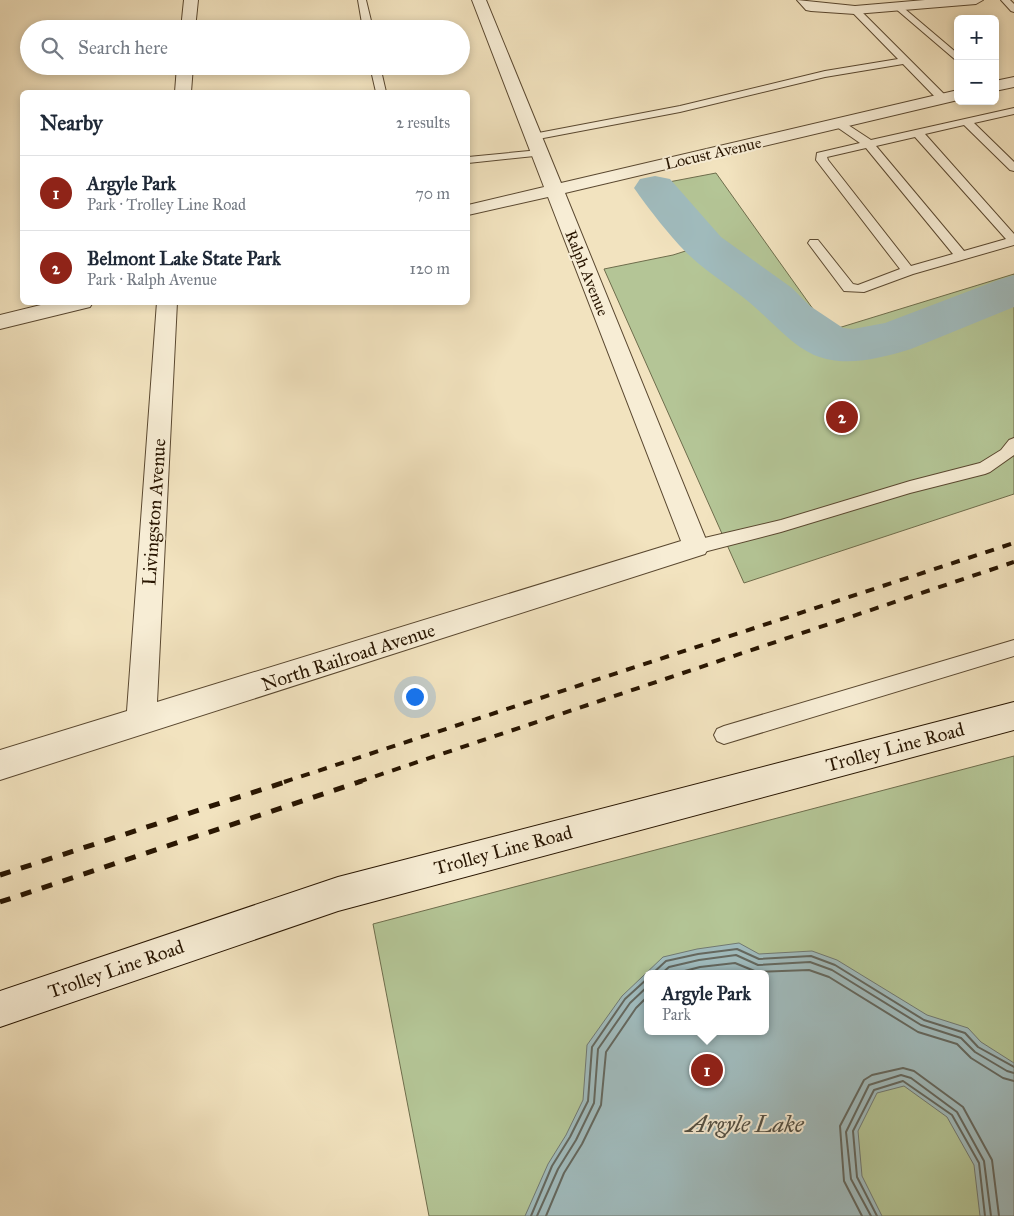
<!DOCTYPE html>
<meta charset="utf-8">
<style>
body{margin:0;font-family:"IM FELL Great Primer",serif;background:#f6f6f7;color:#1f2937}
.controls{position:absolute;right:15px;top:15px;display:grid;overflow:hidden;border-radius:8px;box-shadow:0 2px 8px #0003}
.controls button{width:45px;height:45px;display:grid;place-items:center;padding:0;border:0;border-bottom:1px solid #e0e1e3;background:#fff;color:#1f2937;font:25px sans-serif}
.you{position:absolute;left:414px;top:696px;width:18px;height:18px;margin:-12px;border:4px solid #fff;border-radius:50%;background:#1a73e8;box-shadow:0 0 0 8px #1a73e833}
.badge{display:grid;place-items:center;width:32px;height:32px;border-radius:50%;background:#8f2418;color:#fff;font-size:16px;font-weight:700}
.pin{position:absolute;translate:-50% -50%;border:2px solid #fff;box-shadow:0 1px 5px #0006}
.popup{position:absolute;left:644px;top:970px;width:125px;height:65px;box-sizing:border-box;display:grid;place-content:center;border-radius:8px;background:#fff;filter:drop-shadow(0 1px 4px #0005);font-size:16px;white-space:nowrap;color:#747a83}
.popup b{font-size:19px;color:#1f2937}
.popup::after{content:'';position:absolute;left:50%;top:100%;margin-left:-10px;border:10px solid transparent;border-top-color:#fff}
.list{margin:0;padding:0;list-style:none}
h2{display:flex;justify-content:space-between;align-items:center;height:65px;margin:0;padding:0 20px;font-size:21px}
h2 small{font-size:16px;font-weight:400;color:#747a83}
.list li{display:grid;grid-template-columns:32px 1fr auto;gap:15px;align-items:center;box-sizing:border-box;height:75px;padding:0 20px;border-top:1px solid #e0e1e3}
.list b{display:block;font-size:19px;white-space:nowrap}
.list p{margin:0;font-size:16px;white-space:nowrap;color:#747a83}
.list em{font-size:16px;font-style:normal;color:#747a83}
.icon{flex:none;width:28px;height:28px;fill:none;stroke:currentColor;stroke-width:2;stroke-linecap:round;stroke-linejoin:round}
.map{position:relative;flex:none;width:1014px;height:1216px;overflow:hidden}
.search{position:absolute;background:#fff;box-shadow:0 2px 8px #0003;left:20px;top:20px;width:450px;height:55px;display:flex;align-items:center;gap:12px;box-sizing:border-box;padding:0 18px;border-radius:28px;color:#747a83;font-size:19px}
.panel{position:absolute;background:#fff;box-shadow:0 2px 8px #0003;left:20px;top:90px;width:450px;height:215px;border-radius:8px}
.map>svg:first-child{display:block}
</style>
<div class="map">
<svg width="1014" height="1216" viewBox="0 0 1014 1216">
<rect width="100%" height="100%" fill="#f2e3bf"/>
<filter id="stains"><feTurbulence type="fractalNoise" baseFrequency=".004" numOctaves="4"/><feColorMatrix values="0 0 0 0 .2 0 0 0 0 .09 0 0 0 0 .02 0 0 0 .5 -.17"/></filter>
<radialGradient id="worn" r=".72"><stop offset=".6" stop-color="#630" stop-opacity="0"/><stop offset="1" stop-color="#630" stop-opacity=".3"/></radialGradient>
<path fill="#b4c596" stroke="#6e6d4c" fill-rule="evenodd" d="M 716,173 L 823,323 L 835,329 L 1014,274 L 1014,494 L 744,583 L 604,269 L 673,255 L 695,248 L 649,194 L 653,185 Z
M 1014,756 L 1014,1216 L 429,1216 L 373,924 ZM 648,974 L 766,974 L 766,1031 L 648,1031 Z"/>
<path fill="#a0bbbd" stroke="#707972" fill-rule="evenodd" d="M 739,943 L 759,954 L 812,951 L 837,960 L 927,1015 L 968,1028 L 981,1042 L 1014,1063 L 1014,1216 L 980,1216 L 974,1165 L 947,1117 L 904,1086 L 877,1093 L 858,1131 L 862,1176 L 882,1216 L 525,1216 L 548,1164 L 566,1135 L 583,1100 L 587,1045 L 622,996 L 663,957 L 697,949 ZM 648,974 L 766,974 L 766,1031 L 648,1031 Z"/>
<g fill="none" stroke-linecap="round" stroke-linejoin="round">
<path stroke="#64685f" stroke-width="2" d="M 652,974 L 666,961 L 698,954 L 737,949 L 759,959 L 811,956 L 835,965 L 924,1020 L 965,1033 L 978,1047 L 1014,1067
M 661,974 L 669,967 L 699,960 L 736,955 L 758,965 L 810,962 L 832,970 L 921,1025 L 961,1038 L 975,1052 L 1007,1071 L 1014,1073
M 673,974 L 700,967 L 735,963 L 757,972 L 809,970 L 829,977 L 918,1032 L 957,1044 L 971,1058 L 1003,1078 L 1014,1081
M 531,1216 L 552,1166 L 570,1137 L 588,1101 L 592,1047 L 625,999 L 648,978
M 537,1216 L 558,1169 L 576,1140 L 594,1103 L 598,1049 L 630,1003 L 648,986
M 546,1216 L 564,1173 L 582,1144 L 601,1105 L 606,1052 L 636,1008 L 648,996
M 862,1216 L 844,1181 L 840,1126 L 864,1080 L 872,1075 L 903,1068 L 914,1071 L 963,1107 L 992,1160 L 999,1216
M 871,1216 L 851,1179 L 846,1132 L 869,1085 L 901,1075 L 911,1078 L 957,1112 L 984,1161 L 991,1216
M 877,1216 L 857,1177 L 853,1131 L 874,1090 L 903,1081 L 952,1115 L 979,1163 L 985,1216"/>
<path fill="#a0bbbd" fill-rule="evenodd" d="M 655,176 L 670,179 L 721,237 L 792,288 L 810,306 L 843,328 L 853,329 L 885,323 L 998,280 L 1014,275 L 1014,307 L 911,349 C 881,358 845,368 814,355 C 793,346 775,325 758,310 C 737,290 711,276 690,256 C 672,239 648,208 634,188 L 640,179 Z"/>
<g stroke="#5a4830" stroke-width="2">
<path id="lane" d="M 358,0 L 366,0 L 373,29 L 363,29 Z
M 1001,0 L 1010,0 L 1014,4 L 1014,12 L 1011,11 Z
M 899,4 L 958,54 L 958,62 L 896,9 L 894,7 Z
M 855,7 L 858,8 L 947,97 L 948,99 L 947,101 L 939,101 L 903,64 L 825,77 L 680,112 L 533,140 L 528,137 L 533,134 L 680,106 L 825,71 L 898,59 L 852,12 L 852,8 Z
M 370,66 L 380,66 L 386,92 L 376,92 Z
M 1014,108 L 1014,114 L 974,123 L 1014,162 L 1014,171 L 1010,170 L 964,125 L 925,134 L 1014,234 L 1014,245 L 913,274 L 864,292 L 844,291 L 808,243 L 810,240 L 818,240 L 853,284 L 858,285 L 900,269 L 816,160 L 817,153 L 860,143 L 834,125 L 833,123 L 834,121 L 842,121 L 871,140 ZM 915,137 L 1006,239 L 964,251 L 876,146 ZM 866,148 L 953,254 L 911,266 L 828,160 L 827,157 Z
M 540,150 L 544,151 L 546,153 L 544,155 L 468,163 L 468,157 Z
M 1014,438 L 1014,455 L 990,472 L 985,474 L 910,493 L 781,532 L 696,554 L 690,552 L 688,547 L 690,542 L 696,540 L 781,520 L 910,481 L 980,463 L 1001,450 L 1009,440 Z
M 1014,640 L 1014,656 L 724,744 L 717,741 L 714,735 L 717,729 L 724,726 Z"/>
</g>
<g stroke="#5a4830" stroke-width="2">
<path id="street" d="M 184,0 L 198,0 L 195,29 L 181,29 Z
M 472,0 L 486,0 L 561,183 L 958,90 L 958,100 L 565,193 L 709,547 L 705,554 L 0,780 L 0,750 L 127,711 L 157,302 L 177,302 L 157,702 L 681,541 L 548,197 L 468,215 L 468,205 L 544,187 Z
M 797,0 L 855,6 L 925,0 L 983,0 L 976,4 L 855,14 L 811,11 L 806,10 Z
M 177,66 L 193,66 L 191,92 L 175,92 Z
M 1014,77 L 1014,87 L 995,91 L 995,81 Z
M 53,302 L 93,302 L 90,307 L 0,329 L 0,315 Z"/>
</g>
<g stroke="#281501" stroke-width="2">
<path id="secondary" d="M 1014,702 L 1014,730 L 338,911 L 0,1027 L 0,991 L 338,877 Z"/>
</g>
<use href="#lane" fill="#f7edd5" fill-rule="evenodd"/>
<use href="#street" fill="#f7edd5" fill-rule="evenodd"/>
<use href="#secondary" fill="#f7edd5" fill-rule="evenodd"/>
<path stroke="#281501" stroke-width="4" stroke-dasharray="9 9" stroke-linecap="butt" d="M 284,782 L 1014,543
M 358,782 L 1014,562"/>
<path stroke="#281501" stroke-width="5" stroke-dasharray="11 11" stroke-linecap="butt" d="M 0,875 L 288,781
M 0,902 L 362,781"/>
</g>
<g text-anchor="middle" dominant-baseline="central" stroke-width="4" stroke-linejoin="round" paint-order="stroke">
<g font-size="16" fill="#281501" stroke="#f7edd5">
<text transform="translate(713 153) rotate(-13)">Locust Avenue</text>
<text transform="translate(587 273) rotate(68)">Ralph Avenue</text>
</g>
<g font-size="19" fill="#281501" stroke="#f7edd5">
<text transform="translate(154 512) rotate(-86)">Livingston Avenue</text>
<text transform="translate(348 657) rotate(-18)">North Railroad Avenue</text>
<text transform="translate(895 747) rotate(-15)">Trolley Line Road</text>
<text transform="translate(503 850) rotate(-15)">Trolley Line Road</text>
<text transform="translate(116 969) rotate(-19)">Trolley Line Road</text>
</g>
<g font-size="24" font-style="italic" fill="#524f43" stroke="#f7edd5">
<text x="745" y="1124">Argyle Lake</text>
</g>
</g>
<rect width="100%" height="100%" filter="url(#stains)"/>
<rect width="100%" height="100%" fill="url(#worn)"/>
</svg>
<div class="controls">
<button>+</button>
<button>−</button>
</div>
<div class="you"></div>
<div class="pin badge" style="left:707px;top:1070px">1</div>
<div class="popup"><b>Argyle Park</b>Park</div>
<div class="pin badge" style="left:842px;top:417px">2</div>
<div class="search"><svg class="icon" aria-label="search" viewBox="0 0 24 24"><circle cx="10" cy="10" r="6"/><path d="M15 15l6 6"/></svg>Search here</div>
<section class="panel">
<h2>Nearby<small>2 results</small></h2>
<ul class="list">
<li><span class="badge">1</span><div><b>Argyle Park</b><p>Park · Trolley Line Road</p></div><em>70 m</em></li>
<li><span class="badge">2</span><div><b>Belmont Lake State Park</b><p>Park · Ralph Avenue</p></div><em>120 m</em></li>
</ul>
</section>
</div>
